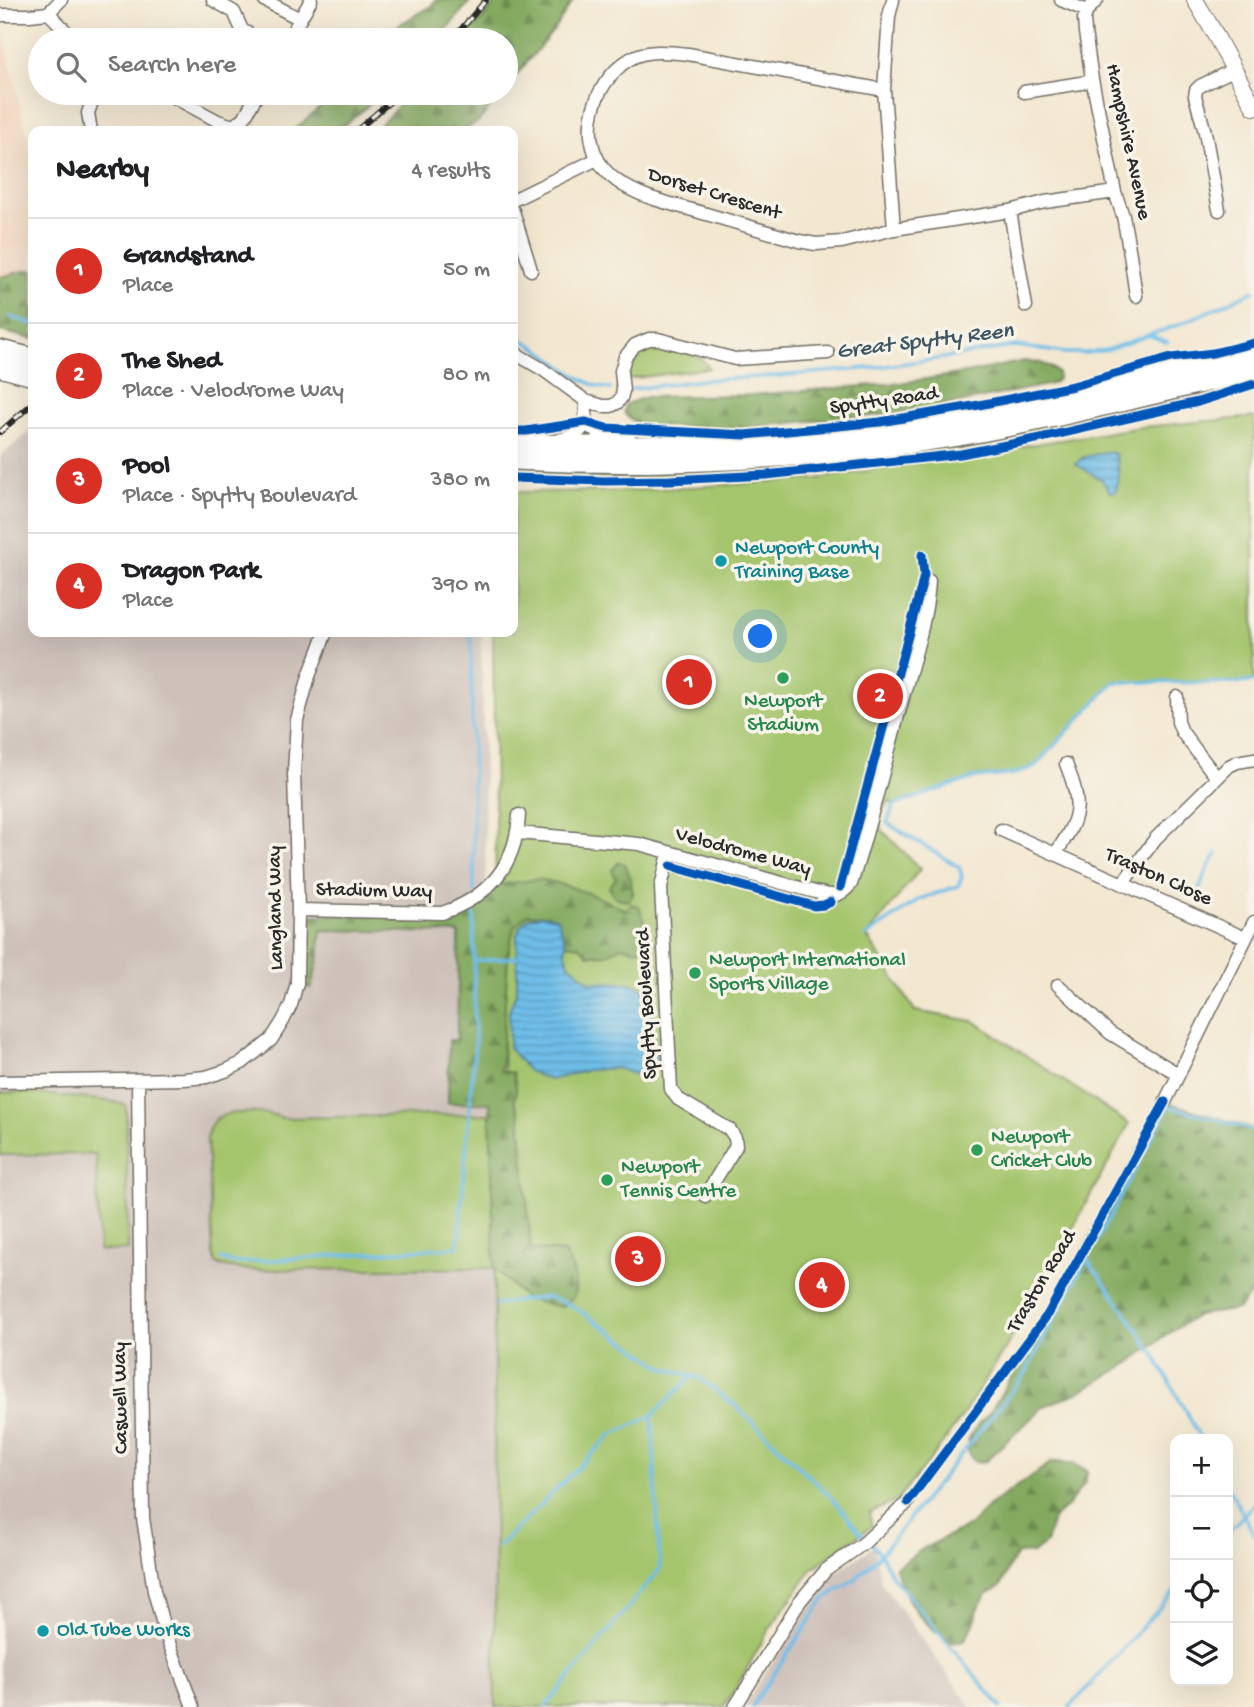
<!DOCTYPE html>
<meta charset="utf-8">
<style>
body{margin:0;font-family:"Gochi Hand",sans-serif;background:#f2f2f2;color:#202124}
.controls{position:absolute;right:21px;bottom:21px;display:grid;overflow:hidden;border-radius:14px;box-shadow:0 7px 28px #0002}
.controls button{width:63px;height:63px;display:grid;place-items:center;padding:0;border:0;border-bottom:2px solid #e0e0e0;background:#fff;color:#202124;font:35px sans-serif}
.you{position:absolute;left:761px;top:637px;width:24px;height:24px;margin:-18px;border:5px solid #fff;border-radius:50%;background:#1a73e8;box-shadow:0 0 0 10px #1a73e833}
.badge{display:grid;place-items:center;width:46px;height:46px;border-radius:50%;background:#d93025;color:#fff;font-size:23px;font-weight:700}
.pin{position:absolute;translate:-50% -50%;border:4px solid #fff;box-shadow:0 2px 7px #0006}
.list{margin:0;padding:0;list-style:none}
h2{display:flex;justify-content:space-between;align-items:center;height:91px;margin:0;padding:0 28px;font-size:30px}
h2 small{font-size:23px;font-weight:400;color:#757577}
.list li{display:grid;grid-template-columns:46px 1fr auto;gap:21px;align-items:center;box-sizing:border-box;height:105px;padding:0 28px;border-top:2px solid #e0e0e0}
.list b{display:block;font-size:26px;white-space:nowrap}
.list p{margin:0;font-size:23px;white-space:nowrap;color:#757577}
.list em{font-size:23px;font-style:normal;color:#757577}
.icon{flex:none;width:38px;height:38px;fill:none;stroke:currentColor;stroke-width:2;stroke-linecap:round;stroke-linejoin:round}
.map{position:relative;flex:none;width:1254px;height:1707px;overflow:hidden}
.search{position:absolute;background:#fff;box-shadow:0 7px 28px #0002;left:28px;top:28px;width:490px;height:77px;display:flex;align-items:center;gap:18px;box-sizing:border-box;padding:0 24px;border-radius:38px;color:#757577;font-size:26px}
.panel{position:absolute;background:#fff;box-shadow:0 7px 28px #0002;left:28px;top:126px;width:490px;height:511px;border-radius:14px}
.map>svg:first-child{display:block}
</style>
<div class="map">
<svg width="1254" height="1707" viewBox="0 0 1254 1707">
<defs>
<pattern id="forest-firs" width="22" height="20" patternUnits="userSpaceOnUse" patternTransform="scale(1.75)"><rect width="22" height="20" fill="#84aa60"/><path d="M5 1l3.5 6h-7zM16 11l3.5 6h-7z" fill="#6c8b4f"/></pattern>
<pattern id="water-rules" width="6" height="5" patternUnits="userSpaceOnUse" patternTransform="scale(1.75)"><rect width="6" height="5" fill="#6ebee9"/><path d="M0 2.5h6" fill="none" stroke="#5b9bbd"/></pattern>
</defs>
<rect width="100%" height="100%" fill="#f7f3e8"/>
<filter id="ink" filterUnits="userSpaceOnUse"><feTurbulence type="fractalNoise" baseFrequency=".0143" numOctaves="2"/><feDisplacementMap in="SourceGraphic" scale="14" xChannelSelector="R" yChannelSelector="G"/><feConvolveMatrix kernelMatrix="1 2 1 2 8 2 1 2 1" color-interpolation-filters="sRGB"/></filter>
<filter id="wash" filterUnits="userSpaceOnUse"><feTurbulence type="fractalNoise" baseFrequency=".00686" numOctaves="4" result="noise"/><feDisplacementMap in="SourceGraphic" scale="28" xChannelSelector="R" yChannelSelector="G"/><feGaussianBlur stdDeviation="1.57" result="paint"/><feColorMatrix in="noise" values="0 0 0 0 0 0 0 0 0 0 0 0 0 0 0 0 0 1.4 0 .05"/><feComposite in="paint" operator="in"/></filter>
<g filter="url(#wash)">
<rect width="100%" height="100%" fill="#f3e7d0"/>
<path fill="#f1d5bd" d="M 0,18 L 33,163 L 33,277 L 0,278 Z"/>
<path fill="#cec1ba" d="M 33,429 L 33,632 L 481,632 L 494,1268 L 495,1707 L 0,1707 L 0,456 Z
M 874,1546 L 881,1582 L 971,1707 L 744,1707 L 805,1611 L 834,1574 Z"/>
<path fill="#a5c56d" stroke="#68784c" stroke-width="2" d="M 656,345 L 695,355 L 701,358 L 709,368 L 628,379 C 626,360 638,348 656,345 Z
M 1162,402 L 1163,405 C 1125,414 1088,424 1050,432 C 874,469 692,486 513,475 L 513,472 L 595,470 Z
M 1254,417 L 1254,681 L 1239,683 L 1114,682 L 1035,766 L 1014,774 L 973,778 L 894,805 L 889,801 L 879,815 L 881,829 L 920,869 L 867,936 L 915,1011 L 974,1021 L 1129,1124 L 1023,1320 L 963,1415 L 931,1459 L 895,1502 L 869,1513 L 872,1526 L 813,1568 L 768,1631 L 736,1688 L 723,1707 L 495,1707 L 494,1268 L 251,1270 L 230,1268 L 216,1264 L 213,1255 L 207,1140 C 208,1132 209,1125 216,1119 C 228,1109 269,1112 283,1118 L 490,1114 L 495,1268 L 513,1264 L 496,897 L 493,632 L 513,632 L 513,492 L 629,491 L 816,479 L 1142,427 Z
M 21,1092 L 109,1101 L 126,1105 L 128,1250 L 99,1251 L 96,1154 L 0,1155 L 0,1093 Z"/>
<path fill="url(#forest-firs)" stroke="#586a46" stroke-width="2" d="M 436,0 L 471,0 L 438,40 L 382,40 L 399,25 L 431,6 Z
M 497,0 L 573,0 L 557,26 L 506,88 L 506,40 L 463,40 L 488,12 Z
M 336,93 L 384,93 L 337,131 L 293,131 Z
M 411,93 L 502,93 L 479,121 L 462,131 L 374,131 Z
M 27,270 L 33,270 L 33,339 L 0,331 L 0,277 Z
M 1024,361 C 1037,362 1049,363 1058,373 L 1058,379 L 1053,383 L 1047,385 L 932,408 L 873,416 L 798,422 L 747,428 L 652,426 C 640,424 630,422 624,412 L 626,404 L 646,397 L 752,395 L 900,383 L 972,372 Z
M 619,862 L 625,864 L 630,877 L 633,894 L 628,901 L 615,897 L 609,887 L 616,878 L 612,870 Z
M 539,879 C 570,885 598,896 626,910 L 631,904 L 639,906 L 647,932 L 647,943 L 638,950 L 621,946 L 608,954 L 588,955 L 580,946 L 566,944 L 557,918 L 528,914 L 514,927 L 508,956 L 501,1071 L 513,1073 C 515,1082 518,1091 514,1100 L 520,1115 L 531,1249 L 564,1252 C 573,1268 578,1279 574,1297 L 561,1307 L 526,1299 L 494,1268 L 490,1103 L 448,1103 L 449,1040 L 457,1040 L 459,933 L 321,930 L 319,955 L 311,988 L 299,984 L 302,921 L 315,915 L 447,917 L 492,886 Z
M 1165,1102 L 1254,1129 L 1254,1289 L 1239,1309 L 1198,1315 L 1166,1335 L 1131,1362 L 1077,1393 L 1044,1406 L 986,1461 L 975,1462 L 968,1453 L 968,1441 L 973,1431 L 991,1411 L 1048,1314 Z
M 1052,1462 L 1072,1463 L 1088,1471 L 1084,1484 L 1067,1506 L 1053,1519 L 1046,1543 L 1033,1553 L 1017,1554 L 1009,1567 L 1001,1586 L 987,1594 L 977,1609 L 974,1624 L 964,1641 L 952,1643 C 918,1621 908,1605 895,1568 L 924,1548 L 969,1526 L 990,1505 Z"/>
<path fill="url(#water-rules)" stroke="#4c748a" stroke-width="2" d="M 1106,452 L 1114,453 C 1119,463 1121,483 1115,492 L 1110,492 L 1102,480 L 1076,464 L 1082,458 Z
M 541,915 L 557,918 L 566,944 L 565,950 L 569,964 L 590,982 L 629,983 L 643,988 L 652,1001 L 656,1062 L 647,1076 L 634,1074 L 617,1068 L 588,1070 L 550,1080 L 528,1071 L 509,1047 L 509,1011 L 517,990 L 517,934 L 521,925 L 529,918 Z"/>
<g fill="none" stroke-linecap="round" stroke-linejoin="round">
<path stroke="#6ebee9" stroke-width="3.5" d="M 11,317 L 33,324
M 513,334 C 521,339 529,343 537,348 C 561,364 581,385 610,389
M 1151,336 L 1167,342
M 632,389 L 703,380 L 778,376 L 871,368 L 943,358 L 1016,346 L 1066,353 L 1086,353 L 1107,350 L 1149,335 L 1178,325 L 1254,291
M 471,632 L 474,892
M 1198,892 L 1208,868 L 1217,853
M 474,903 L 474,961
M 866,936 L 920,899 L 958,886 L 962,877 L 959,867 L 887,823 L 894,805 L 973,778 L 1014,774 L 1035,766 L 1114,682 L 1239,683 L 1254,681
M 221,1259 L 233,1263 L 458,1247 L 475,1043 L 474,961 L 517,957
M 1087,1260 L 1110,1290 L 1154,1354 L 1201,1439
M 496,1305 L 518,1301 L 548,1297 L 571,1305 L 664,1368 L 699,1378 L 736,1406 L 832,1498 L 864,1537
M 1228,1487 L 1254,1534
M 1228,1532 L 1254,1504
M 499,1546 L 611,1435 L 652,1416
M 545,1707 L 660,1569 L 652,1416 L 692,1376
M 752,1707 L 824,1599 L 855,1579 L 881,1554 L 870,1542
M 1001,1707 L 892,1576 L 881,1554 L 1024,1376 L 1169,1106 L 1254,1130
M 1070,1707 L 1175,1591"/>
</g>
</g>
<g filter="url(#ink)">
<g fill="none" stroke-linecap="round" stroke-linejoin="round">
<g stroke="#716d65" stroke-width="15">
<path id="minor" d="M 213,0 L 234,12 L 242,30 L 259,40
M 264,0 L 300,19
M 893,0 L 889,16 L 884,90 L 894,229
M 1061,0 L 1087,11
M 1097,0 L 1087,11 L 1084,19 L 1085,32 L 1092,79 L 1115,192 L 1123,216 L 1130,254 L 1136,296
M 48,13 L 61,0
M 0,15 L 30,15 L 48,13 C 58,21 65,32 75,40
M 288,40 L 311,0
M 884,90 L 688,54 C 670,52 646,49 630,59 C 589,84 573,150 617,181 C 641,198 669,203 696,211 C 731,221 765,231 799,241 L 816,244 L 842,242 L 894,229 L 1010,211 L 1045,202 L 1115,192
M 1024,92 L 1081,83 L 1092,79
M 166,93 L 218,121 L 233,126 L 244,118 L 258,93
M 91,131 L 88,113 L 95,93
M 513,200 L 597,159
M 1219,210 L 1205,132 L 1195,96 L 1196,90 L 1200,86 L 1233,70
M 513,211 L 531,270
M 1010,211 L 1026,306
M 513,352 L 542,369 L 586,401
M 586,422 C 594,436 615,436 629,439
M 559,440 C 586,435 586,425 586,401 L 603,406 L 611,406 L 617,403 L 621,398 L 623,391 L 621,371 L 625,357 L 635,345 L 649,339 L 658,339 L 735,359 L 828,353
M 1177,697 L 1178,722 L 1182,732 L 1217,778
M 1001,830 L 1245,938
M 518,833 L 639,844 L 815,892 C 833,896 838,899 851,884 C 871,822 886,759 903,697 C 913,660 927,619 929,581
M 669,853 L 661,887 L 671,1089 L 678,1099 L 730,1130 L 735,1138 L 736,1146 L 705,1196
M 1056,853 C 1080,817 1083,805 1066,764
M 1123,883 L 1155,839 L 1217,778 L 1229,766 L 1237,762 L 1254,759
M 298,910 L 442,913 C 489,897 516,865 519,815
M 1058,985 L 1110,1033 L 1178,1074
M 138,1080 L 143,1518 L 154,1591 L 165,1632 L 193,1707
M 0,1082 L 184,1079 L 206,1077 L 225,1071 L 242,1063 L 271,1040 L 283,1021 L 291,1005 L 297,983 L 298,910 L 294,773 L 297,720 L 309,676 L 326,632
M 1165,1102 L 1254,922
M 735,1707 L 800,1601 L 826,1570 L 864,1543 L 908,1502"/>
</g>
<g stroke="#716d65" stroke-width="18">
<path id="tertiary" d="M 1195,0 L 1211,27 L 1254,107"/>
</g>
<g stroke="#716d65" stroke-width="22">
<path id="primary" d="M 0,350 L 33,358
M 0,367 L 33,376
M 513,442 L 578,446 L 668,446 L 800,439 L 881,431 L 975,416 L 1254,355
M 513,460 C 662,467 811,460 958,436 C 1057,419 1155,393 1254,371"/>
</g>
<use href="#minor" stroke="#fff" stroke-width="12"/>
<use href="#tertiary" stroke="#fff" stroke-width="16"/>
<use href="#primary" stroke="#fff" stroke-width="19"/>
<g stroke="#2b2b2b" stroke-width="6">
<path id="rail" d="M 452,40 L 486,0
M 356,131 L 400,93
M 0,432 L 33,403"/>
</g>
<use href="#rail" stroke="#f7f3e8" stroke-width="3.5" stroke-dasharray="10" stroke-linecap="butt"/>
<g stroke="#f7f3e8" stroke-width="13">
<path id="cycleway" d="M 513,431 L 526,431 L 586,422 L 606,428 L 745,435 L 880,422 L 979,405 L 1073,386 L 1171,358 L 1213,353 L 1254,343
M 513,478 L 605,481 L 670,480 L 766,475 L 961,454 L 1041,438 L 1198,402 L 1254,384
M 671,866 L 814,906 L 824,905 L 831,902
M 840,887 L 921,588 L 924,575 L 922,555
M 908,1502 L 1048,1314 L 1165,1102"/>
</g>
<use href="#cycleway" stroke="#0057b8" stroke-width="9"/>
</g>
</g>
<g fill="#0f9aa8" stroke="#f7f3e8" stroke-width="2.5">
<circle cx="721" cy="561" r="7"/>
<circle cx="43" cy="1631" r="7"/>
</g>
<g fill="#2e9e5b" stroke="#f7f3e8" stroke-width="2.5">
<circle cx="783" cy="678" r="7"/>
<circle cx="695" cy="973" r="7"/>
<circle cx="977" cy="1150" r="7"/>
<circle cx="607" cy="1180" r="7"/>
</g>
<g text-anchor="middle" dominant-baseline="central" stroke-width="7" stroke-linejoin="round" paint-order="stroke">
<g font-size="21" fill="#2b2b2b" stroke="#f7f3e8">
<text transform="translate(1127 142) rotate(78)">Hampshire Avenue</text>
<text transform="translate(714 195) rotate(17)">Dorset Crescent</text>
<text transform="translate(884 402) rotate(-8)">Spytty Road</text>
<text transform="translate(743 853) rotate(15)">Velodrome Way</text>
<text transform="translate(1158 878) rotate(24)">Traston Close</text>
<text transform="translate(374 892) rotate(1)">Stadium Way</text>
<text transform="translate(277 908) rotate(-91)">Langland Way</text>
<text transform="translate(648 1004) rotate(-93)">Spytty Boulevard</text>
<text transform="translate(1043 1282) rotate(-59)">Traston Road</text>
<text transform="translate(122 1398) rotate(-91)">Caswell Way</text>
</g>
<g font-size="21" fill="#0d838f" stroke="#f7f3e8" text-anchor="start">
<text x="735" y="549">Newport County<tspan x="735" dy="24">Training Base</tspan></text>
<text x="57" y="1631">Old Tube Works</text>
</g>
<g font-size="21" fill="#27864d" stroke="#f7f3e8" text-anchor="start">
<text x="783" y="702" text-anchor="middle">Newport<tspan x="783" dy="24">Stadium</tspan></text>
<text x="709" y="961">Newport International<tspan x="709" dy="24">Sports Village</tspan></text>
<text x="991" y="1138">Newport<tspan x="991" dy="24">Cricket Club</tspan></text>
<text x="621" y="1168">Newport<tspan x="621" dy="24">Tennis Centre</tspan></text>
</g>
<g font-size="23" font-style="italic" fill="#3f5764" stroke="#f7f3e8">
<text transform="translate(925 342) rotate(-7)">Great Spytty Reen</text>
</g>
</g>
</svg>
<div class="controls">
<button>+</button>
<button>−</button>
<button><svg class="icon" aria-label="locate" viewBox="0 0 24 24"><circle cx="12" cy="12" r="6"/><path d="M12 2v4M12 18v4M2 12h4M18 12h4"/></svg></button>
<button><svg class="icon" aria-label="layers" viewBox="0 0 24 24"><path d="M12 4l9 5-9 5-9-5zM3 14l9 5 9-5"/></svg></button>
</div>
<div class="you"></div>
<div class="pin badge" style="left:689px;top:682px">1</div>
<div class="pin badge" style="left:880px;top:696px">2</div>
<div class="pin badge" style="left:638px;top:1259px">3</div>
<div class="pin badge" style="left:822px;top:1285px">4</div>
<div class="search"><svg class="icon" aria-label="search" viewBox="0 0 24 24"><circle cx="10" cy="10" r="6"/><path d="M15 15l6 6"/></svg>Search here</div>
<section class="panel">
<h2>Nearby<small>4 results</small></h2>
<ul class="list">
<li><span class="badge">1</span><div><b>Grandstand</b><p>Place</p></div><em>50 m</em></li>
<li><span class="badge">2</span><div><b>The Shed</b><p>Place · Velodrome Way</p></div><em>80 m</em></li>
<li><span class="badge">3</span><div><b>Pool</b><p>Place · Spytty Boulevard</p></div><em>380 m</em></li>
<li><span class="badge">4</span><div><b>Dragon Park</b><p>Place</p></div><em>390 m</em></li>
</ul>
</section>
</div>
